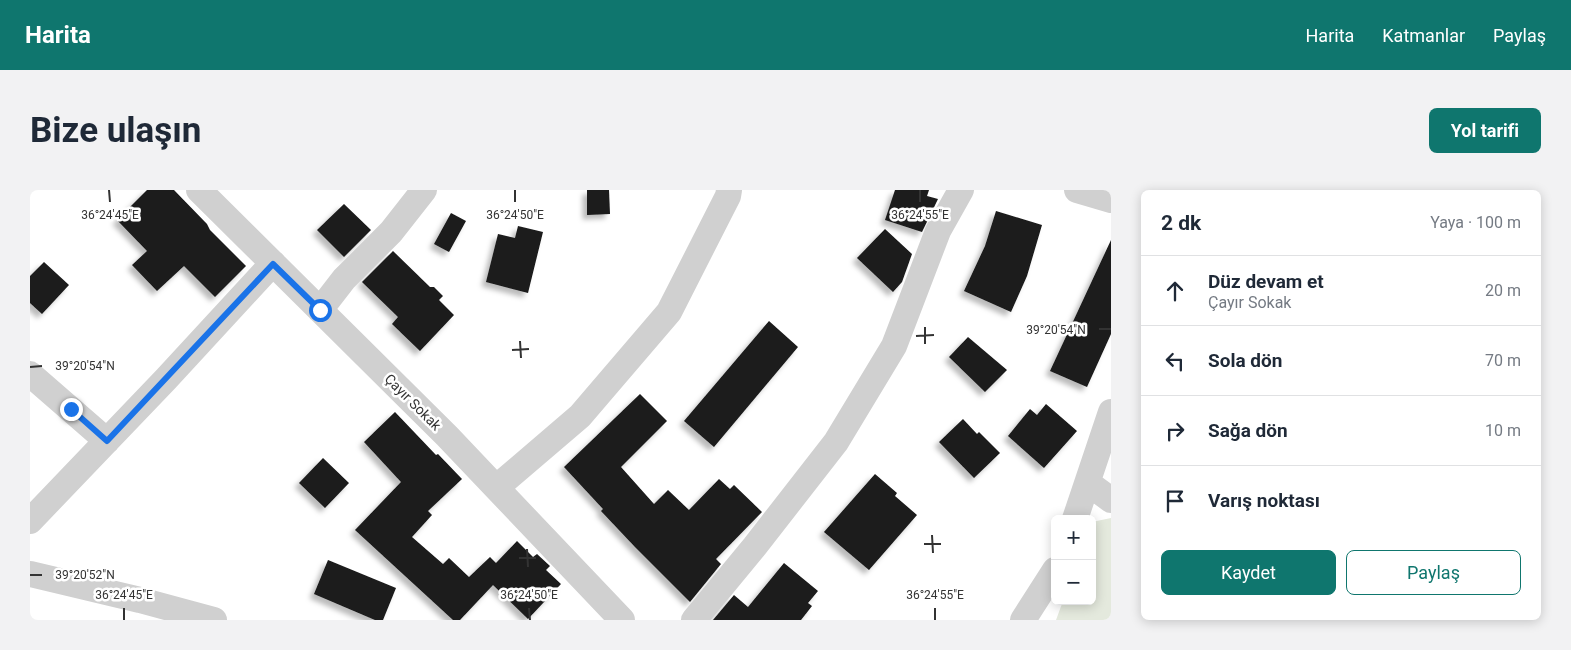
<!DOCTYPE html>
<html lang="tr">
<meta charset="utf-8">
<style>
body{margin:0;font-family:Roboto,sans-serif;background:#f2f2f3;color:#1f2937}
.controls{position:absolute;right:15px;bottom:15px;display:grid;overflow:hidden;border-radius:8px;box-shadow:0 2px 12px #0003}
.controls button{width:45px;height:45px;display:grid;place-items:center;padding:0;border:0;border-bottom:1px solid #e0e1e3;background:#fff;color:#1f2937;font:25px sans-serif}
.stop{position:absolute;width:15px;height:15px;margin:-11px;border:4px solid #1a73e8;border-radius:50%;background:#fff}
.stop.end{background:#1a73e8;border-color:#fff;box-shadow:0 1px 5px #0008}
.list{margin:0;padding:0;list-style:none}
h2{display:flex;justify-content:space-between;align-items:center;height:65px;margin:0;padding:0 20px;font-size:21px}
h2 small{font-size:16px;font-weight:400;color:#747a83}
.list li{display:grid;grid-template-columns:32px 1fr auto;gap:15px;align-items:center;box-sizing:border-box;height:70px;padding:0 20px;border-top:1px solid #e0e1e3}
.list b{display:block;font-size:19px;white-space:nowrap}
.list p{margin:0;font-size:16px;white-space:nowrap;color:#747a83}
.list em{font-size:16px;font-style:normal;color:#747a83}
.actions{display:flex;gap:10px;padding:15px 20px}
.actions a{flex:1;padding:11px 0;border:1px solid #0f766e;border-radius:8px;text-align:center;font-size:18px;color:#0f766e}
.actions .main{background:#0f766e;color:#fff}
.icon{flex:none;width:28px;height:28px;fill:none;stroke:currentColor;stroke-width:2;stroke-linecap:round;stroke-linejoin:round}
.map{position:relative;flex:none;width:1081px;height:430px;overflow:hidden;border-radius:8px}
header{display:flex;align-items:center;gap:30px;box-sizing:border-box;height:70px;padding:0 25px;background:#0f766e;color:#fff}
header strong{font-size:24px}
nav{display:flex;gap:28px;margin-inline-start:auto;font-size:18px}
.intro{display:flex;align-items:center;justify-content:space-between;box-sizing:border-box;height:120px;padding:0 30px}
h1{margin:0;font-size:35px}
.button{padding:12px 22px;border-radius:8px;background:#0f766e;color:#fff;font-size:18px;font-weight:700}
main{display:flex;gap:30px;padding:0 30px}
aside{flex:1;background:#fff;border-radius:8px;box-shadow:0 2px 12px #0003}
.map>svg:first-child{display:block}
</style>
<header>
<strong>Harita</strong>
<nav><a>Harita</a><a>Katmanlar</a><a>Paylaş</a></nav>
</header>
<div class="intro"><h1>Bize ulaşın</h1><a class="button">Yol tarifi</a></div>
<main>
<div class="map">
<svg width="1081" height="430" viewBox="0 0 1081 430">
<defs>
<filter id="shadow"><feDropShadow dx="-4.5" dy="4.5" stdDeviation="2.5" flood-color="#0004"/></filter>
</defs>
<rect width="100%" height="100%" fill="#fff"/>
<path fill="#e4e9dd" d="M 1081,328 L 1081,430 L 1026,430 L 1033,411 L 1062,411 L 1062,332 Z"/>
<path fill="#1a1a1a" filter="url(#shadow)" d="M 117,0 L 144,0 L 177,34 L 180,40 L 216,76 L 185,107 L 154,76 L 127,101 L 102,75 L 117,61 L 87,30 Z
M 557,0 L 579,0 L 580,24 L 557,25 Z
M 865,0 L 899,0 L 897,6 L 908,9 L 892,42 L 855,30 Z
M 314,14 L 341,40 L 314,67 L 287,40 Z
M 966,21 L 1012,35 L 997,86 L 981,122 L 934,101 L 955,56 Z
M 421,23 L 436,31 L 419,62 L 404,54 Z
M 488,36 L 513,42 L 498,103 L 456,92 L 468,44 L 485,48 Z
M 855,39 L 882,64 L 872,92 L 863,102 L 827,68 Z
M 1081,50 L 1081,144 L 1057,197 L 1020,181 Z
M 363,61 L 400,97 L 404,97 L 413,106 L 409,110 L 424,125 L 390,161 L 362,134 L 368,127 L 332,92 Z
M 14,72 L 39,95 L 12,124 L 0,113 L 0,86 Z
M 739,131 L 768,157 L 684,257 L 654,231 Z
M 938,147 L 977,180 L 955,202 L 919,167 Z
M 610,204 L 637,231 L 591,277 L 624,314 L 638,300 L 659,320 L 689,289 L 700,299 L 704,295 L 732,322 L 686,369 L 691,374 L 660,412 L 605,357 L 571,321 L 573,319 L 534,277 Z
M 1016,214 L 1047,241 L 1014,278 L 978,246 L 1000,219 L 1007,225 Z
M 365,222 L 406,265 L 408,264 L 432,289 L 398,321 L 402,325 L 382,347 L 413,374 L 419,368 L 439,387 L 460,367 L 466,373 L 487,351 L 503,367 L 507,364 L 520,376 L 516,380 L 531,394 L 498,429 L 463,395 L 430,430 L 423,430 L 325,340 L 371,292 L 334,252 Z
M 933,229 L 947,244 L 949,242 L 970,263 L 944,288 L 909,252 Z
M 293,268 L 319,293 L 295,318 L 269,293 Z
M 845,284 L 867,303 L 865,306 L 887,325 L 839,380 L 794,342 Z
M 298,370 L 366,398 L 353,430 L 345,430 L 284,404 Z
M 754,373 L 788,401 L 778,413 L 782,416 L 771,430 L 683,430 L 704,405 L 718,417 Z"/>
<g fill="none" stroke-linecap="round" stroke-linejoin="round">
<path stroke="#d0d0d0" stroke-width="26" d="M 169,0 L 417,246 L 592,430
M 1047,0 L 1081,10
M 290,120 L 314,89 L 361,42 L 394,0
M 0,184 L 77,251
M 1058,293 L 1081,310
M 467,297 L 550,226 L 639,122 L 698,6 L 699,0
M 1045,329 L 1081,222
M 0,331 L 136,189 L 243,73
M 0,384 L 110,410 L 184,430
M 664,430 L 725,356 L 806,252 L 864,156 L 908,41 L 931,0
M 993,430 L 1025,380"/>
</g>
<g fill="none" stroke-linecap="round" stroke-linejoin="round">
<path stroke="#1a73e8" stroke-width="6" d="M 41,219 L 77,251 L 243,74 L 290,120"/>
</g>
<path fill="none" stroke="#333" stroke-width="2" d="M 79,0 L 80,12M 485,0 L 485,12M 890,0 L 890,12M 895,137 L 895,154M 1069,139 L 1081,139M 886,146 L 904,145M 490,151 L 491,168M 482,160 L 499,159M 0,177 L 12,176M 902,345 L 903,363M 894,354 L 911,354M 497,359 L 498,377M 489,368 L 506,368M 0,385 L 12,385M 94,418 L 94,430M 499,418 L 500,430M 905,418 L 905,430"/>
<g text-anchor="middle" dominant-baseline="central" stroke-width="5" stroke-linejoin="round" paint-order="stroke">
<g font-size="14" fill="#333" stroke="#fff">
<text transform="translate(383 212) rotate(45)">Çayır Sokak</text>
</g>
</g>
<g font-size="12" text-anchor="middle" fill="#333" stroke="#fff" stroke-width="5" stroke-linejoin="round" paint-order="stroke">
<text x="80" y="29">36°24'45"E</text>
<text x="485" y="29">36°24'50"E</text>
<text x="890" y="29">36°24'55"E</text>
<text x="1026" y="144">39°20'54"N</text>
<text x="55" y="180">39°20'54"N</text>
<text x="55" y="389">39°20'52"N</text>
<text x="94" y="409">36°24'45"E</text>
<text x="499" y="409">36°24'50"E</text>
<text x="905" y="409">36°24'55"E</text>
</g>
</svg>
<div class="controls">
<button>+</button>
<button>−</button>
</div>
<div class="stop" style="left:290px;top:120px"></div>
<div class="stop end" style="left:41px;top:219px"></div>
</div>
<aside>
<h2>2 dk<small>Yaya · 100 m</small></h2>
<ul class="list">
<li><svg class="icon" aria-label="ahead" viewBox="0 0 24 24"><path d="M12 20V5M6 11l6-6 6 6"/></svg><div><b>Düz devam et</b><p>Çayır Sokak</p></div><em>20 m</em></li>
<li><svg class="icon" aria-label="left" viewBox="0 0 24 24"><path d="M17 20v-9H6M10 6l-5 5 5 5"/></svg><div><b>Sola dön</b></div><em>70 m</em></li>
<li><svg class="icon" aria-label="right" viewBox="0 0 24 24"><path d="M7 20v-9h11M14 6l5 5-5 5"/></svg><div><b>Sağa dön</b></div><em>10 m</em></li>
<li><svg class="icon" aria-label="arrive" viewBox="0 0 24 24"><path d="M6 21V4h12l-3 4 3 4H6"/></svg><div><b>Varış noktası</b></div></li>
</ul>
<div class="actions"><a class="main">Kaydet</a><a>Paylaş</a></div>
</aside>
</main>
